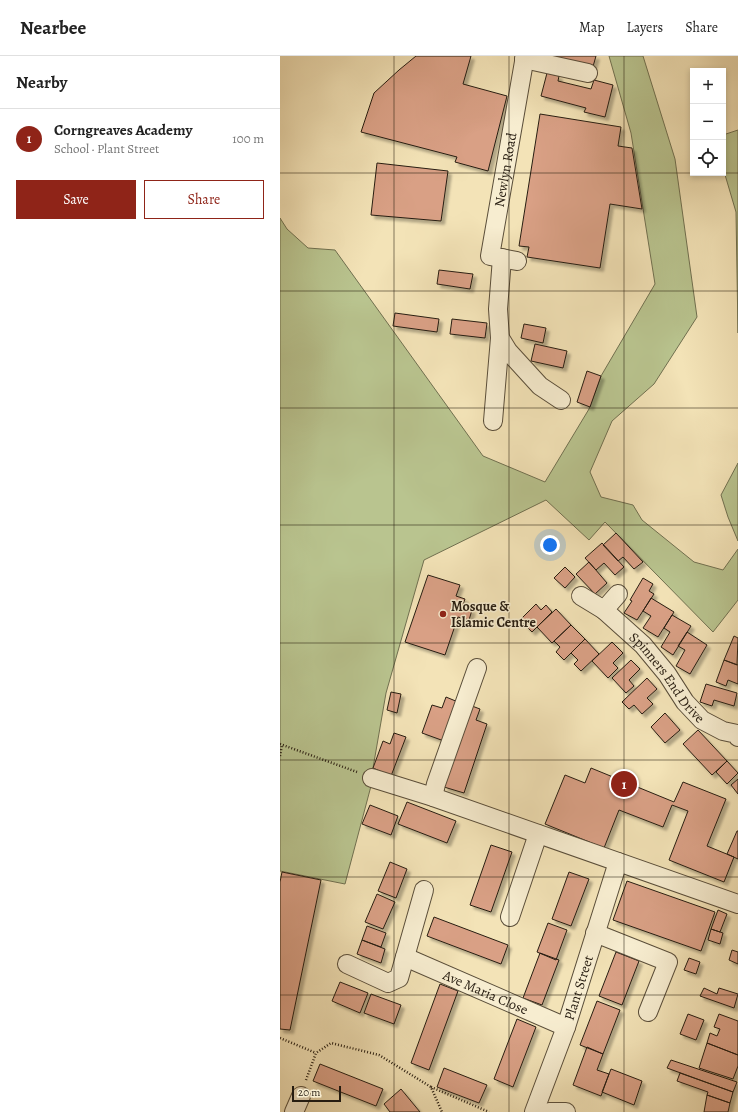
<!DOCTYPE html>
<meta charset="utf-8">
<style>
body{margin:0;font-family:Alegreya,serif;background:#f6f6f6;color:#222}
.controls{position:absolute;right:12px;top:12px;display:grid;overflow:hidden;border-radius:0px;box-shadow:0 2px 6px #0003}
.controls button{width:36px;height:36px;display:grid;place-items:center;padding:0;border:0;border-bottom:1px solid #e0e0e0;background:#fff;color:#222;font:20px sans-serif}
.scale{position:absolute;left:12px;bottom:10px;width:49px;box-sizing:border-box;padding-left:4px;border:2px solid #271d11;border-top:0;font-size:11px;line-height:14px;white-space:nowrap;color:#271d11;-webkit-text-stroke:3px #f7edd0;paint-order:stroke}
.you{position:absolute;left:270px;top:489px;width:14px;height:14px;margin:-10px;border:3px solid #fff;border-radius:50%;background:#1a73e8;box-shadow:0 0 0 6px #1a73e833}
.badge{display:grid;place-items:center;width:26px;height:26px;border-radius:50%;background:#8f2418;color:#fff;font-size:13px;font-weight:700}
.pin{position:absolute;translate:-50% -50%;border:2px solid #fff;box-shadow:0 1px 4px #0006}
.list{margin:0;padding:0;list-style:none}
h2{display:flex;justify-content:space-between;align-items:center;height:52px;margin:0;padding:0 16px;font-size:17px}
h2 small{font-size:13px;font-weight:400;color:#767676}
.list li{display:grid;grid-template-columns:26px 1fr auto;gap:12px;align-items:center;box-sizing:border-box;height:60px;padding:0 16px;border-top:1px solid #e0e0e0}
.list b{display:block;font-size:15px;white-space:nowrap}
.list p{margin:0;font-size:13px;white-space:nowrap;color:#767676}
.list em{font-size:13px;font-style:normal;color:#767676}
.actions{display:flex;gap:8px;padding:12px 16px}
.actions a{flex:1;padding:9px 0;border:1px solid #8f2418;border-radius:0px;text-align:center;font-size:14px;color:#8f2418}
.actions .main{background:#8f2418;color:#fff}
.icon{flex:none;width:22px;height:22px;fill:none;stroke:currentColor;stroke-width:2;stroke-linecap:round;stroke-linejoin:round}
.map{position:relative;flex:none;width:458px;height:1056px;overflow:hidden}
header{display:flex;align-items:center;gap:24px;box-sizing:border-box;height:56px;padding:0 20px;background:#fff;border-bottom:1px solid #e0e0e0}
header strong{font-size:19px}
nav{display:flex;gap:22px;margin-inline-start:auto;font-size:14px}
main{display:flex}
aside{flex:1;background:#fff}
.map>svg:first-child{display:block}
</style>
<header>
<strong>Nearbee</strong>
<nav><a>Map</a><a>Layers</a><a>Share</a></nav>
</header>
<main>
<aside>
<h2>Nearby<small></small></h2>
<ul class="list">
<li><span class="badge">1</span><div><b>Corngreaves Academy</b><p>School · Plant Street</p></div><em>100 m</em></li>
</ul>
<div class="actions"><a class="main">Save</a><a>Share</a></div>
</aside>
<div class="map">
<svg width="458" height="1056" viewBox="0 0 458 1056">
<defs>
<filter id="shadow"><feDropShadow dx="3.5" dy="3.5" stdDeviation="1" flood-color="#0004"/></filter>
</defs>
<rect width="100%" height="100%" fill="#f3e3b7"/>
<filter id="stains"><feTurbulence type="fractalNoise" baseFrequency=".005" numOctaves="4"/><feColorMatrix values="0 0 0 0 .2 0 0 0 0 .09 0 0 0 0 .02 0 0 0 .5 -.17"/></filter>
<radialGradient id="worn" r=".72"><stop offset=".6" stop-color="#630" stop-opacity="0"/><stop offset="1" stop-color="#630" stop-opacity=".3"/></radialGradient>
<path fill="#b9c48f" stroke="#707050" d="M 329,0 L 363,0 L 395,103 L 417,261 L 374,328 L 332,365 L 310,416 L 321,441 L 353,449 L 362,464 L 414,506 L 443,514 L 458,493 L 458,544 L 433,576 L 325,466 L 309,484 L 266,444 L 144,504 L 106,637 L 93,712 L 91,730 L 65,828 L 0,815 L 0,162 L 7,173 L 28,192 L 55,194 L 203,400 L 265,426 L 309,353 L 321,320 L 375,228 L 351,77 Z
M 458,74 L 458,277 L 456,156 L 443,112 L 443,79 Z
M 458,407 L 458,485 L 448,461 L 441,439 Z"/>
<path fill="#d9a085" stroke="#271d11" filter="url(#shadow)" d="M 136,0 L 191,0 L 183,28 L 227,40 L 208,115 L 175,106 L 177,101 L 81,76 L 94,37 L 119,14 Z
M 272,0 L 316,0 L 312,14 Z
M 267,17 L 279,20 L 278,25 L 311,33 L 314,24 L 333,29 L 325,61 L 304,56 L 306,52 L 261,40 Z
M 260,58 L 341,71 L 338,90 L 352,92 L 362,153 L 330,148 L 320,212 L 247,201 L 249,191 L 239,190 Z
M 97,107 L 168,115 L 161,165 L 91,159 Z
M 159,214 L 193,218 L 190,233 L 157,228 Z
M 115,257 L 159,263 L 157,276 L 113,270 Z
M 172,263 L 207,267 L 205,282 L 170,278 Z
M 244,268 L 266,272 L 263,287 L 241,282 Z
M 255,288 L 287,295 L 283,312 L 251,305 Z
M 307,315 L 321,320 L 310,351 L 297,346 Z
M 336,477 L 363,506 L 354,513 L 343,501 L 338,505 L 323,489 Z
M 322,487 L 344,511 L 335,519 L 324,507 L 316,514 L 305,502 Z
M 309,506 L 327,527 L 315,538 L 296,518 Z
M 285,511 L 295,521 L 285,532 L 274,522 Z
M 148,519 L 180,529 L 176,540 L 185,543 L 182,551 L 192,554 L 189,564 L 178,561 L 165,599 L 125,586 Z
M 363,522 L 373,528 L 369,535 L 374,538 L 357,564 L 344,557 L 352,545 L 350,544 Z
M 371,542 L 394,556 L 378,581 L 363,572 L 371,560 L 363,555 Z
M 256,548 L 261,554 L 266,549 L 272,556 L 252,576 L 240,564 Z
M 276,553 L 291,569 L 272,587 L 257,571 Z
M 392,559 L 411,570 L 393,599 L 381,591 L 390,576 L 384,572 Z
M 291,569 L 305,583 L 284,604 L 276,596 L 280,591 L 274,585 Z
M 407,576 L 427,589 L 410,618 L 396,610 L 405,594 L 398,590 Z
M 454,580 L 458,582 L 457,609 L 444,604 Z
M 305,583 L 319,598 L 301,615 L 294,608 L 298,604 L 291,597 Z
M 332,586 L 343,597 L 333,607 L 338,612 L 328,622 L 312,605 Z
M 351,604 L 360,613 L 349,624 L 354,630 L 346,637 L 332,622 Z
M 444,604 L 458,609 L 458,628 L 448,624 L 446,630 L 436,626 Z
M 367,622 L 377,633 L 367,642 L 373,648 L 362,658 L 354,649 L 349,653 L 342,646 Z
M 426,628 L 457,637 L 454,650 L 434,644 L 432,650 L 420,646 Z
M 111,636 L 121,638 L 117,657 L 107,654 Z
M 166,641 L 178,646 L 164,685 L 142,677 L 152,649 L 162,652 Z
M 192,650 L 200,653 L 196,664 L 207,668 L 184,737 L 164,731 Z
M 385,657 L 400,674 L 385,687 L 371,671 Z
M 418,674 L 447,705 L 432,719 L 403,688 Z
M 114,677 L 126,681 L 111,720 L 93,712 L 103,685 L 110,688 Z
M 447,705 L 458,717 L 447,728 L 436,716 Z
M 311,712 L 394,746 L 403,726 L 446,743 L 427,790 L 454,801 L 444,826 L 389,804 L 408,755 L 392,749 L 383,771 L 339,754 L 324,792 L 265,768 L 285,719 L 305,727 Z
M 458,723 L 458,738 L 451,729 Z
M 127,746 L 176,765 L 167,787 L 118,768 Z
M 90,749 L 118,760 L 111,779 L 82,768 Z
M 457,775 L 458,775 L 458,803 L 447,798 Z
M 211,789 L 232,796 L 211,856 L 190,849 Z
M 110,806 L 127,813 L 116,842 L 98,835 Z
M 2,816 L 41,824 L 10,974 L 0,973 L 0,826 Z
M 289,816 L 309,823 L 291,870 L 272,863 Z
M 347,825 L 435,856 L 421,895 L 333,864 Z
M 97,838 L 115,846 L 103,873 L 85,866 Z
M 438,854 L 447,858 L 440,876 L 431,873 Z
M 154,861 L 228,889 L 221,908 L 147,880 Z
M 268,867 L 287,874 L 276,904 L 257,896 Z
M 87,870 L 106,877 L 101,891 L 82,884 Z
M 431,873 L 443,877 L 440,888 L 428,884 Z
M 82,884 L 105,893 L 101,907 L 77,898 Z
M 452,894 L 458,896 L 458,908 L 449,904 Z
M 336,896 L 359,905 L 342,949 L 319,940 Z
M 260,897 L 279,904 L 262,949 L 243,942 Z
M 409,902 L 420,906 L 416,918 L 404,914 Z
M 60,926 L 88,937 L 80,957 L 52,945 Z
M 160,928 L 178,935 L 149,1014 L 131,1007 Z
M 424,932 L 437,938 L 439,932 L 458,938 L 454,952 L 420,940 Z
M 91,938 L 121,949 L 114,968 L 84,957 Z
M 317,945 L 340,954 L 323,998 L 300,989 Z
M 408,958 L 424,964 L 416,984 L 400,978 Z
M 439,958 L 458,965 L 458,999 L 427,987 L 430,977 L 437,980 L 440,973 L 434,971 Z
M 237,963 L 256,971 L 233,1031 L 214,1023 Z
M 427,987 L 458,999 L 458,1010 L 453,1023 L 419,1012 Z
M 307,991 L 323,998 L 317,1014 L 329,1018 L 321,1040 L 293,1029 Z
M 391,1004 L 457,1026 L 453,1036 L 387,1012 Z
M 40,1008 L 103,1033 L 96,1050 L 33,1025 Z
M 164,1012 L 207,1029 L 199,1047 L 157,1031 Z
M 331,1013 L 362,1025 L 354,1049 L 322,1036 Z
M 400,1017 L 453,1036 L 450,1047 L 427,1039 L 428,1036 L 397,1025 Z
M 121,1033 L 140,1056 L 110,1056 L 104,1048 Z
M 427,1039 L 450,1047 L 448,1056 L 424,1056 Z"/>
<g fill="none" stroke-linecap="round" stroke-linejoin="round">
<g stroke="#5a4e3a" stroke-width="20">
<g id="minor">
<path d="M 244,3 L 308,17"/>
<path d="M 222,202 L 218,253 L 220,282 L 228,295 L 260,330 L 281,344"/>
<path id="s1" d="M 237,205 L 210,200 L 245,0"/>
<path d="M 213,365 L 220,282"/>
<path d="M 301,540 L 324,554 L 338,538"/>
<path id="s2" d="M 324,554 L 363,589 L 387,618 L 405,646 L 422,664 L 443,675 L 457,678 L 458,681"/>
<path d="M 92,722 L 153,741 L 458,848"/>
<path d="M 153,741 L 156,728 L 197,612"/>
<path d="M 230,861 L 258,778"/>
<path d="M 315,877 L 388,906 L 368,956"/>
<path id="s3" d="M 125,901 L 286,971"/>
<path d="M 67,908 L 108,927 L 119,922 L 144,834"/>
<path d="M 14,1056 L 21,1040"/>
<path id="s4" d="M 254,1056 L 286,971 L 338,806"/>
<path d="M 269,1056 L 286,1056"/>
</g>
</g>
<path stroke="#271d11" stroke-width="2.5" stroke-dasharray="1 2" stroke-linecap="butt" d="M 0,688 L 77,716
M 0,700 L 2,689
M 0,982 L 36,997
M 26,1024 L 36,997 L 51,987 L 99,999 L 151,1031 L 162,1056
M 151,1031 L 209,1056"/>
<use href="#minor" stroke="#f7edd0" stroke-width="18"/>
</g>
<path fill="none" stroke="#271d11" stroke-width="1" stroke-opacity="0.55" d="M 114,0 L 114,1056M 229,0 L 229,1056M 344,0 L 344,1056M 0,117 L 458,117M 0,235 L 458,235M 0,352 L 458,352M 0,469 L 458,469M 0,587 L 458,587M 0,704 L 458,704M 0,821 L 458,821M 0,939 L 458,939"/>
<circle fill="#8f2418" stroke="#f7edd0" stroke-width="1.5" cx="163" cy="558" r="4"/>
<g text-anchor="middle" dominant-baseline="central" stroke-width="3" stroke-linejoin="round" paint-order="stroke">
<g font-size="14" fill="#271d11" stroke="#f7edd0">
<text stroke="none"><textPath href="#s1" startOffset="115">Newlyn Road</textPath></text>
<text stroke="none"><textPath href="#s2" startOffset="93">Spinners End Drive</textPath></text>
<text stroke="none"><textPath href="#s4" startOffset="132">Plant Street</textPath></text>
<text stroke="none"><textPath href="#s3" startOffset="88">Ave Maria Close</textPath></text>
</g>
<g font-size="14" font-weight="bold" fill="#271d11" stroke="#f7edd0" text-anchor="start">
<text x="171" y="550">Mosque &amp;<tspan x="171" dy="16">Islamic Centre</tspan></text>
</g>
</g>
<rect width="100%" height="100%" filter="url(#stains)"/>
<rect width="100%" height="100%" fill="url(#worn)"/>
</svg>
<div class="controls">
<button>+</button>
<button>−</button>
<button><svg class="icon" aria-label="locate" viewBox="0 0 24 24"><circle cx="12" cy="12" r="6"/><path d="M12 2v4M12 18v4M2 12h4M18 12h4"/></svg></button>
</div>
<div class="scale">20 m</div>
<div class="you"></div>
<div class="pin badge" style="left:344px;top:728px">1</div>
</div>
</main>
